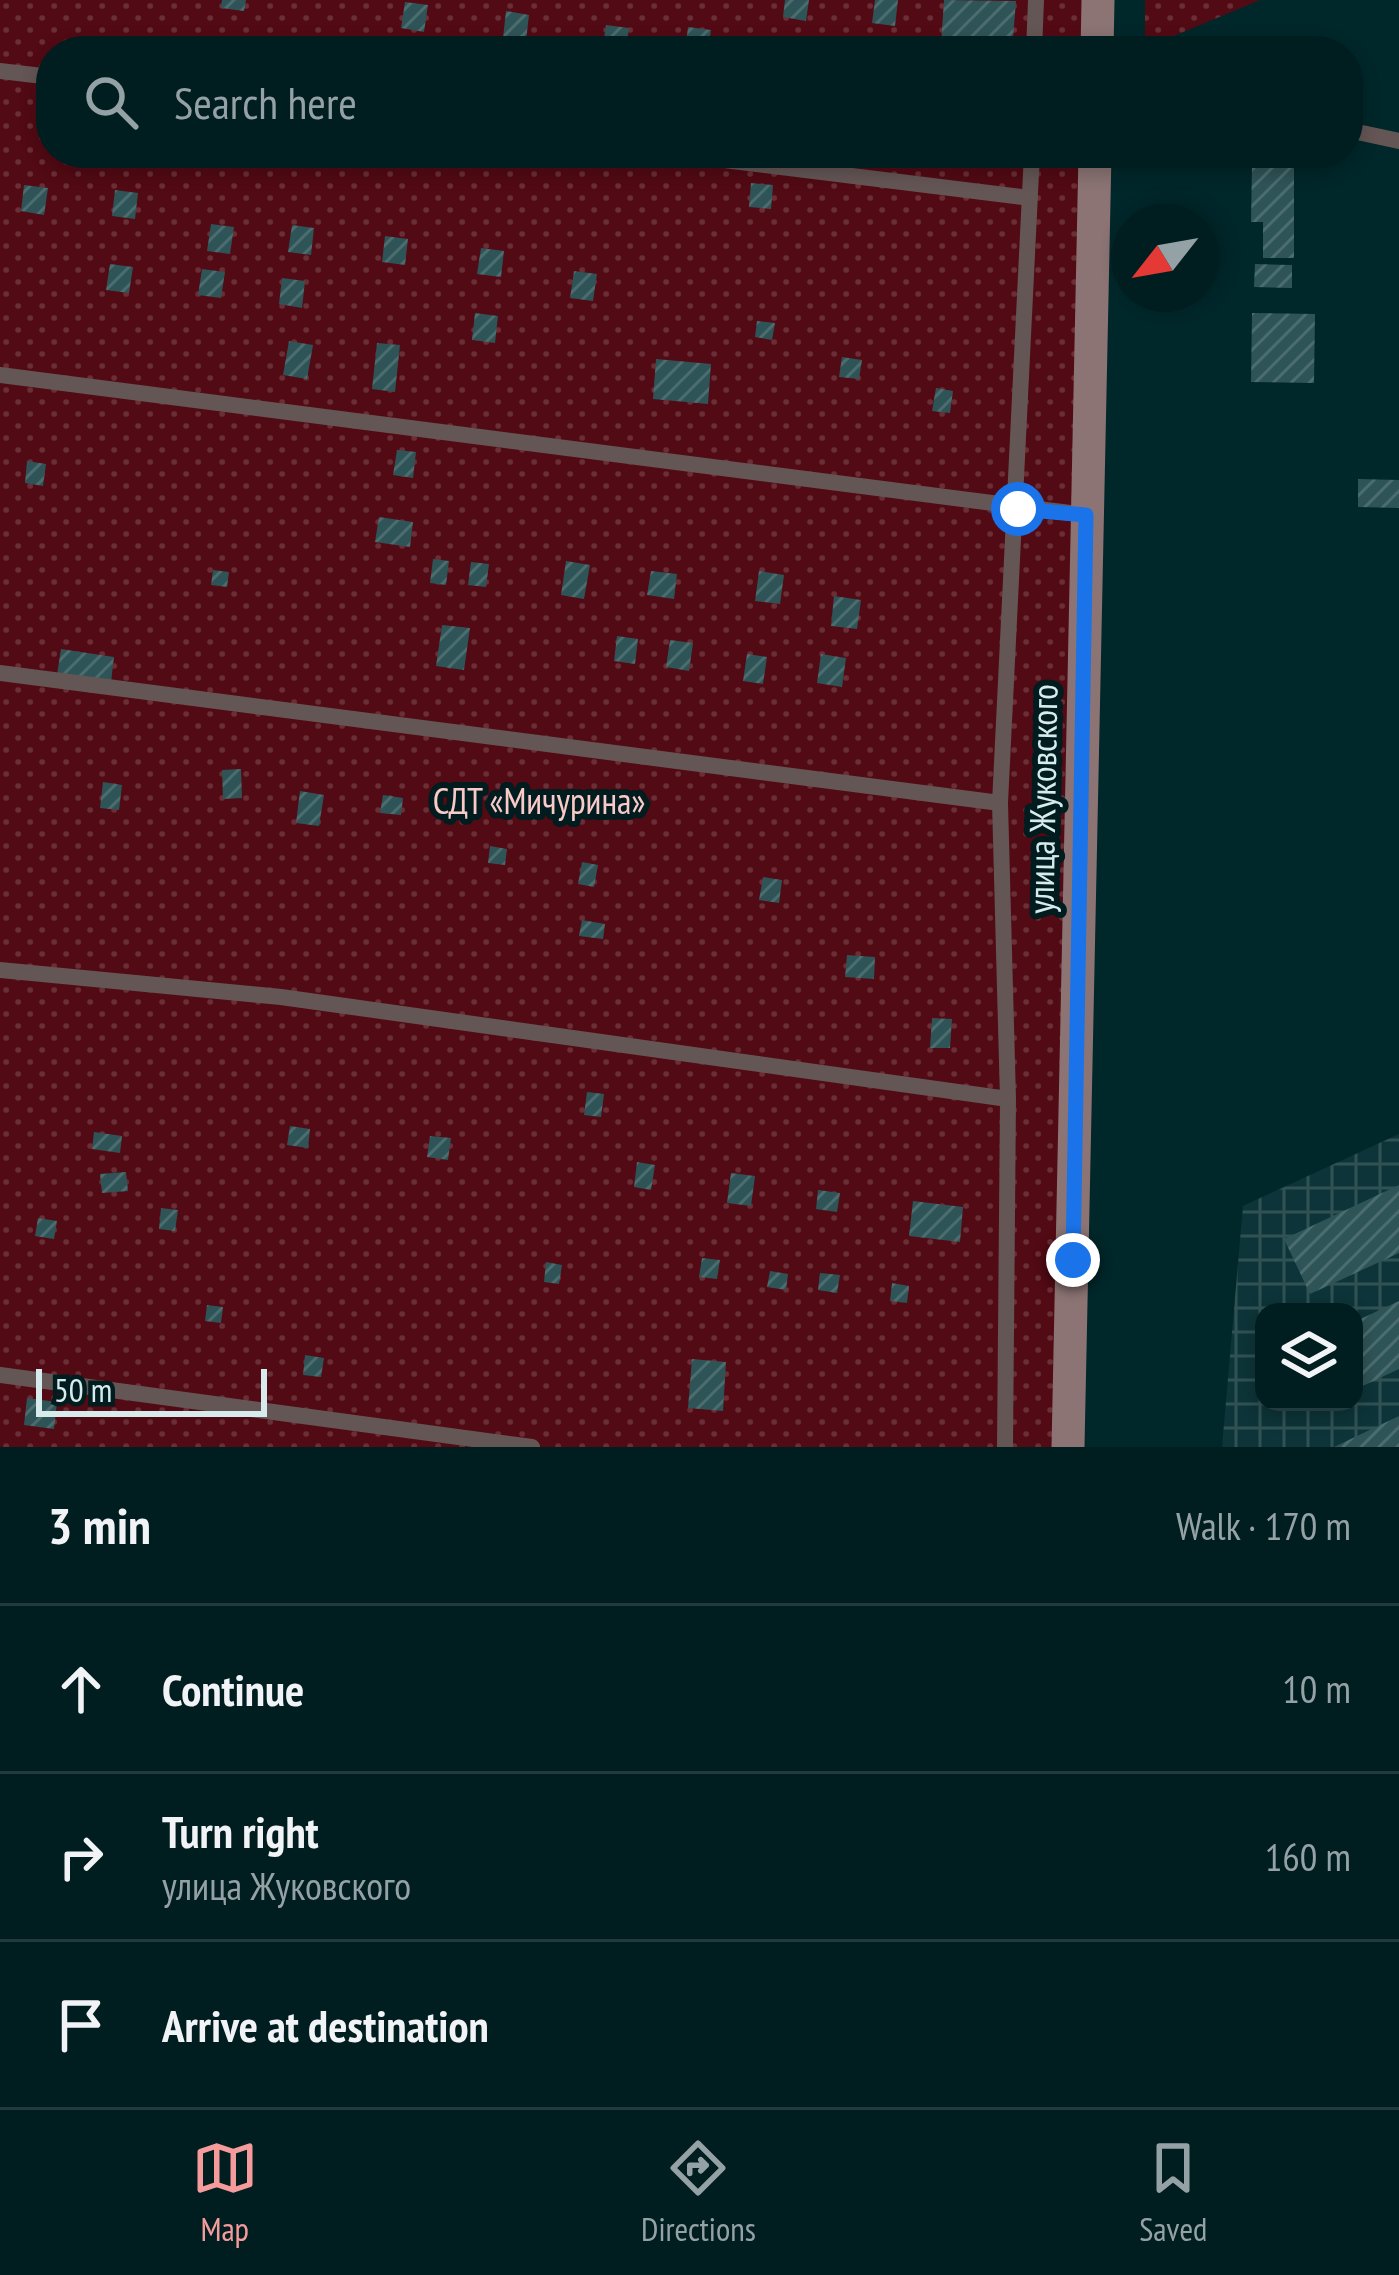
<!DOCTYPE html>
<meta charset="utf-8">
<style>
body{margin:0;font-family:"PT Sans Narrow",sans-serif;background:#0a2629;color:#f1f3f6}
.controls{position:absolute;right:36px;bottom:36px;display:grid;overflow:hidden;border-radius:24px;box-shadow:0 6px 18px #0003}
.controls button{width:108px;height:108px;display:grid;place-items:center;padding:0;border:0;border-bottom:3px solid #223b3e;background:#001d20;color:#f1f3f6;font:60px sans-serif}
.compass{position:absolute;left:1111px;top:204px;width:108px;height:108px;border-radius:50%;background:#001d20;box-shadow:0 6px 18px #0003;rotate:239deg}
.scale{position:absolute;left:36px;bottom:30px;width:231px;box-sizing:border-box;padding-left:12px;border:6px solid #d7ebed;border-top:0;font-size:33px;line-height:42px;white-space:nowrap;color:#d7ebed;-webkit-text-stroke:9px #001c1e;paint-order:stroke}
.stop{position:absolute;width:36px;height:36px;margin:-27px;border:9px solid #1a73e8;border-radius:50%;background:#fff}
.stop.end{background:#1a73e8;border-color:#fff;box-shadow:0 3px 12px #0008}
.list{margin:0;padding:0;list-style:none}
h2{display:flex;justify-content:space-between;align-items:center;height:156px;margin:0;padding:0 48px;font-size:51px}
h2 small{font-size:39px;font-weight:400;color:#95a2a5}
.list li{display:grid;grid-template-columns:78px 1fr auto;gap:36px;align-items:center;box-sizing:border-box;height:168px;padding:0 48px;border-top:3px solid #223b3e}
.list b{display:block;font-size:45px;white-space:nowrap}
.list p{margin:0;font-size:39px;white-space:nowrap;color:#95a2a5}
.list em{font-size:39px;font-style:normal;color:#95a2a5}
.icon{flex:none;width:66px;height:66px;fill:none;stroke:currentColor;stroke-width:2;stroke-linecap:round;stroke-linejoin:round}
.map{position:relative;flex:none;width:1399px;height:1447px;overflow:hidden}
.search{position:absolute;background:#001d20;box-shadow:0 6px 18px #0003;left:36px;right:36px;top:36px;height:132px;display:flex;align-items:center;gap:30px;box-sizing:border-box;padding:0 42px;border-radius:48px;color:#95a2a5;font-size:45px}
.sheet{height:660px;background:#001d20}
nav{display:flex;justify-content:space-around;align-items:center;box-sizing:border-box;height:168px;border-top:3px solid #223b3e;background:#001d20;font-size:33px;color:#95a2a5}
nav a{display:grid;justify-items:center;gap:6px}
nav .on{color:#f59b9b}
.map>svg:first-child{display:block}
</style>
<div class="map">
<svg width="1399" height="1447" viewBox="0 0 1399 1447">
<defs>
<pattern id="industrial-grid" width="8" height="8" patternUnits="userSpaceOnUse" patternTransform="scale(3)"><rect width="8" height="8" fill="#0d3438"/><path d="M0 4h8M4 0v8" fill="none" stroke="#305255"/></pattern>
<pattern id="grass-dots" width="8" height="8" patternUnits="userSpaceOnUse" patternTransform="scale(3)"><rect width="8" height="8" fill="#520a14"/><path d="M2 2h.1M6 6h.1" fill="none" stroke="#6a2e36" stroke-width="1.8" stroke-linecap="round"/></pattern>
<pattern id="building-hatch" width="6" height="6" patternUnits="userSpaceOnUse" patternTransform="scale(3)"><rect width="6" height="6" fill="#2f5457"/><path d="M-1 1l2-2M0 6l6-6M5 7l2-2" fill="none" stroke="#4c6d6f"/></pattern>
</defs>
<rect width="100%" height="100%" fill="#00272a"/>
<path fill="url(#industrial-grid)" fill-rule="evenodd" d="M 1399,1134 L 1399,1447 L 1222,1447 L 1243,1206 ZM 1264,1312 L 1354,1312 L 1354,1402 L 1264,1402 Z"/>
<path fill="url(#grass-dots)" d="M 0,0 L 1082,0 L 1082,51 L 51,51 L 51,153 L 1081,153 L 1074,1447 L 0,1447 Z
M 1145,0 L 1260,0 L 1145,48 Z"/>
<path fill="url(#building-hatch)" d="M 222,0 L 246,0 L 244,11 L 221,8 Z
M 785,0 L 809,0 L 806,21 L 783,17 Z
M 875,0 L 898,0 L 895,26 L 872,23 Z
M 944,0 L 1016,1 L 1012,50 L 941,44 Z
M 405,2 L 428,5 L 424,32 L 401,28 Z
M 506,11 L 529,15 L 526,41 L 503,38 Z
M 606,25 L 629,28 L 626,51 L 602,51 Z
M 688,27 L 711,30 L 708,51 L 685,51 Z
M 781,39 L 804,42 L 803,51 L 780,51 Z
M 1252,164 L 1294,164 L 1294,258 L 1263,258 L 1263,222 L 1251,222 Z
M 751,183 L 773,185 L 771,209 L 749,207 Z
M 24,185 L 48,188 L 44,215 L 21,211 Z
M 115,190 L 138,193 L 135,219 L 112,216 Z
M 211,224 L 234,227 L 230,254 L 207,251 Z
M 292,225 L 314,228 L 311,255 L 288,252 Z
M 385,236 L 408,239 L 405,265 L 382,262 Z
M 481,248 L 504,251 L 501,277 L 477,274 Z
M 110,264 L 133,267 L 129,293 L 106,290 Z
M 1255,264 L 1292,265 L 1292,288 L 1254,287 Z
M 202,269 L 225,272 L 221,298 L 198,295 Z
M 574,271 L 597,274 L 593,301 L 570,298 Z
M 282,278 L 305,281 L 302,308 L 279,304 Z
M 475,313 L 498,316 L 495,343 L 472,340 Z
M 1252,313 L 1315,314 L 1314,383 L 1251,382 Z
M 757,321 L 775,323 L 772,340 L 755,337 Z
M 289,341 L 313,345 L 307,379 L 283,375 Z
M 377,343 L 400,345 L 395,392 L 372,389 Z
M 842,357 L 862,360 L 859,379 L 839,377 Z
M 656,359 L 711,364 L 708,404 L 653,399 Z
M 936,388 L 953,391 L 950,413 L 932,411 Z
M 397,450 L 416,452 L 413,478 L 393,475 Z
M 27,461 L 46,464 L 43,486 L 25,483 Z
M 1358,479 L 1399,480 L 1399,508 L 1358,507 Z
M 379,517 L 413,522 L 410,547 L 375,542 Z
M 433,559 L 449,561 L 446,585 L 430,583 Z
M 566,561 L 590,565 L 584,599 L 561,595 Z
M 471,562 L 489,564 L 486,587 L 468,585 Z
M 213,570 L 229,572 L 227,587 L 211,585 Z
M 651,571 L 677,574 L 674,599 L 647,595 Z
M 759,571 L 784,575 L 780,604 L 755,601 Z
M 834,596 L 861,600 L 857,629 L 831,626 Z
M 442,625 L 470,628 L 464,670 L 436,666 Z
M 617,636 L 638,639 L 635,664 L 614,661 Z
M 670,640 L 693,643 L 689,671 L 666,667 Z
M 61,649 L 114,657 L 111,682 L 57,675 Z
M 747,654 L 767,657 L 763,684 L 743,681 Z
M 821,654 L 846,658 L 842,687 L 817,683 Z
M 241,769 L 242,798 L 223,799 L 222,770 Z
M 103,782 L 122,785 L 119,810 L 100,808 Z
M 300,791 L 324,795 L 319,826 L 296,823 Z
M 383,795 L 403,798 L 401,815 L 380,813 Z
M 490,846 L 507,849 L 505,865 L 488,863 Z
M 582,862 L 598,865 L 594,887 L 578,884 Z
M 763,877 L 782,880 L 779,903 L 759,900 Z
M 582,920 L 605,924 L 603,939 L 579,936 Z
M 847,955 L 875,957 L 874,979 L 845,977 Z
M 932,1018 L 952,1019 L 950,1048 L 930,1048 Z
M 587,1092 L 604,1094 L 601,1117 L 584,1115 Z
M 290,1126 L 310,1129 L 308,1148 L 287,1145 Z
M 94,1132 L 122,1136 L 120,1153 L 92,1149 Z
M 430,1136 L 451,1138 L 448,1160 L 427,1157 Z
M 637,1162 L 655,1165 L 651,1190 L 634,1187 Z
M 126,1172 L 128,1191 L 102,1193 L 100,1174 Z
M 731,1173 L 755,1176 L 751,1206 L 727,1203 Z
M 1399,1185 L 1399,1253 L 1310,1294 L 1284,1239 Z
M 818,1190 L 840,1193 L 837,1212 L 816,1209 Z
M 913,1201 L 963,1207 L 960,1242 L 909,1236 Z
M 161,1208 L 178,1210 L 175,1231 L 159,1229 Z
M 38,1218 L 57,1221 L 54,1239 L 35,1236 Z
M 702,1258 L 720,1260 L 717,1279 L 699,1277 Z
M 546,1262 L 562,1265 L 559,1284 L 544,1282 Z
M 770,1271 L 788,1274 L 786,1290 L 767,1287 Z
M 820,1273 L 840,1275 L 837,1293 L 818,1290 Z
M 892,1283 L 909,1286 L 907,1303 L 890,1301 Z
M 1399,1301 L 1399,1369 L 1354,1390 L 1354,1322 Z
M 207,1305 L 223,1307 L 221,1323 L 205,1321 Z
M 305,1355 L 324,1358 L 321,1377 L 303,1375 Z
M 692,1359 L 726,1362 L 723,1411 L 688,1408 Z
M 27,1398 L 57,1402 L 54,1429 L 24,1425 Z
M 1399,1416 L 1399,1447 L 1334,1447 Z"/>
<g fill="none" stroke-linecap="round" stroke-linejoin="round">
<path stroke="#645655" stroke-width="16" d="M 1034,51 L 1036,0
M 0,71 L 51,77
M 1348,130 L 1399,141
M 667,153 L 1030,198
M 0,375 L 1086,515
M 0,673 L 1000,803
M 0,970 L 281,997 L 1008,1099
M 0,1375 L 532,1447
M 1005,1447 L 1008,1099 L 1000,803 L 1032,153"/>
<path stroke="#8b7473" stroke-width="33" d="M 1097,51 L 1098,0
M 1068,1447 L 1095,153"/>
</g>
<g fill="none" stroke-linecap="round" stroke-linejoin="round">
<path stroke="#1a73e8" stroke-width="15" d="M 1018,509 L 1086,515 L 1073,1260"/>
</g>
<g text-anchor="middle" dominant-baseline="central" stroke-width="12" stroke-linejoin="round" paint-order="stroke">
<g font-size="36" fill="#d7ebed" stroke="#001c1e">
<text transform="translate(1042 799) rotate(-89)">улица Жуковского</text>
</g>
<g font-size="36" fill="#facac9" stroke="#001c1e">
<text x="539" y="800">СДТ «Мичурина»</text>
</g>
</g>
</svg>
<div class="controls">
<button><svg class="icon" aria-label="layers" viewBox="0 0 24 24"><path d="M12 4l9 5-9 5-9-5zM3 14l9 5 9-5"/></svg></button>
</div>
<svg class="compass" viewBox="-18 -18 36 36"><path d="M0-13l5 13h-10z" fill="#e53935"/><path d="M0 13l5-13h-10z" fill="#95a2a5"/></svg>
<div class="scale">50 m</div>
<div class="stop" style="left:1018px;top:509px"></div>
<div class="stop end" style="left:1073px;top:1260px"></div>
<div class="search"><svg class="icon" aria-label="search" viewBox="0 0 24 24"><circle cx="10" cy="10" r="6"/><path d="M15 15l6 6"/></svg>Search here</div>
</div>
<section class="sheet">
<h2>3 min<small>Walk · 170 m</small></h2>
<ul class="list">
<li><svg class="icon" aria-label="ahead" viewBox="0 0 24 24"><path d="M12 20V5M6 11l6-6 6 6"/></svg><div><b>Continue</b></div><em>10 m</em></li>
<li><svg class="icon" aria-label="right" viewBox="0 0 24 24"><path d="M7 20v-9h11M14 6l5 5-5 5"/></svg><div><b>Turn right</b><p>улица Жуковского</p></div><em>160 m</em></li>
<li><svg class="icon" aria-label="arrive" viewBox="0 0 24 24"><path d="M6 21V4h12l-3 4 3 4H6"/></svg><div><b>Arrive at destination</b></div></li>
</ul>
</section>
<nav>
<a class="on"><svg class="icon" aria-label="map" viewBox="0 0 24 24"><path d="M3 6l6-2 6 2 6-2v14l-6 2-6-2-6 2zM9 4v14M15 6v14"/></svg>Map</a>
<a><svg class="icon" aria-label="directions" viewBox="0 0 24 24"><path d="M12 3l9 9-9 9-9-9zM9 14v-3h6M13 9l2 2-2 2"/></svg>Directions</a>
<a><svg class="icon" aria-label="saved" viewBox="0 0 24 24"><path d="M7 4h10v16l-5-4-5 4z"/></svg>Saved</a>
</nav>
